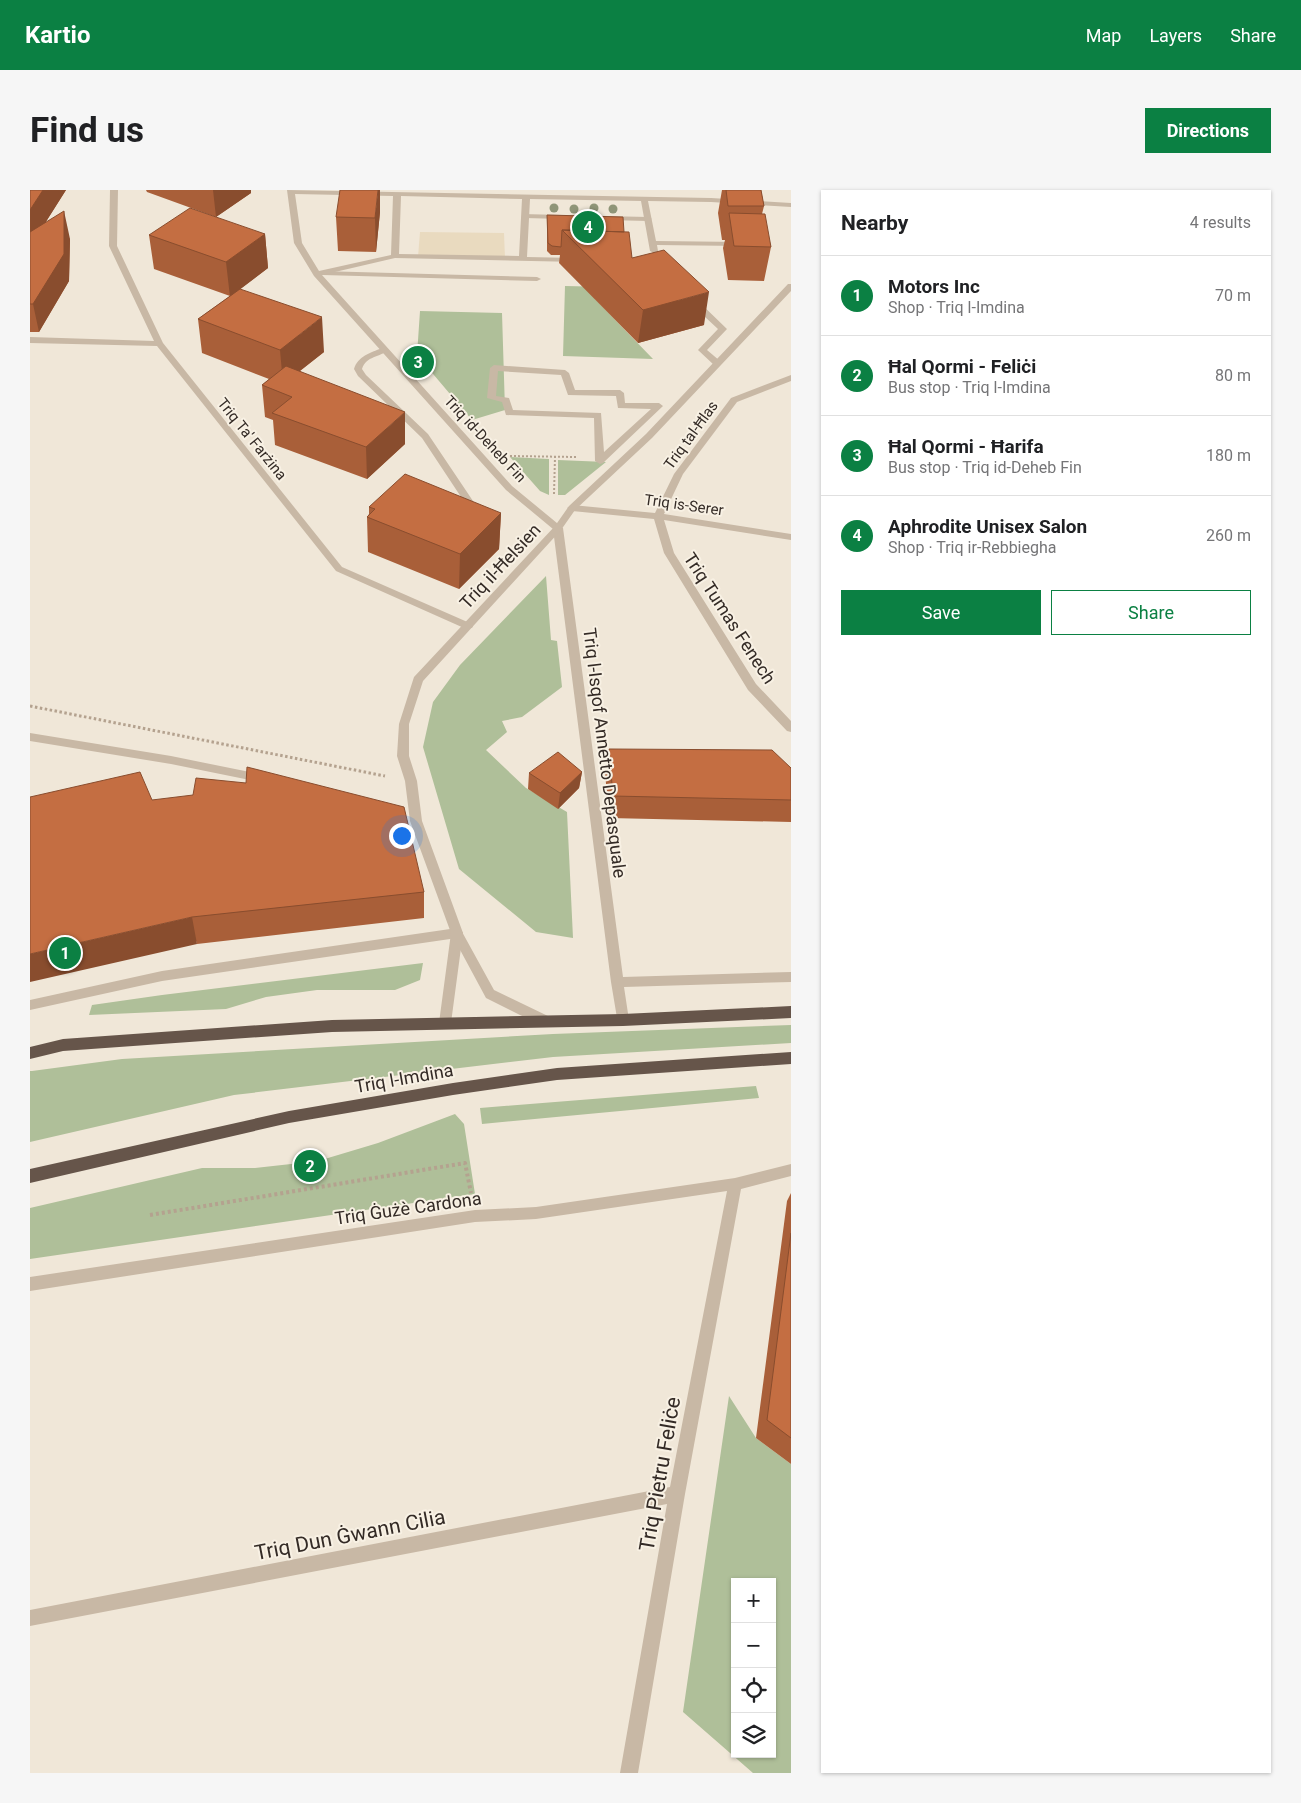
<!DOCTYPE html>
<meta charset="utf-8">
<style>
body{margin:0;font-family:Roboto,sans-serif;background:#f6f6f6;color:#202124}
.controls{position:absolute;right:15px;bottom:15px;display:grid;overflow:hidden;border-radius:0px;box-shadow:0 1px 4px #0004}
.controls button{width:45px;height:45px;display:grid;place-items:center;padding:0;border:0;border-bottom:1px solid #e0e0e0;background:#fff;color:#202124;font:25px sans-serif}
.you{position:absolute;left:371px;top:645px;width:18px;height:18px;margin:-12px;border:4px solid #fff;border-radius:50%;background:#1a73e8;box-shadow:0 0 0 8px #1a73e833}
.badge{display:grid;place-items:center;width:32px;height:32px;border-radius:50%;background:#0b8043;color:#fff;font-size:16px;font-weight:700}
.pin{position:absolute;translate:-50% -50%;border:2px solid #fff;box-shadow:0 1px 5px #0006}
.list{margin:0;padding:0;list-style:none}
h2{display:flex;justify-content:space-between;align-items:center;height:65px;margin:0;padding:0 20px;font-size:21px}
h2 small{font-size:16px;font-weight:400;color:#757577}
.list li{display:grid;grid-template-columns:32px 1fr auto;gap:15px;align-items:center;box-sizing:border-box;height:80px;padding:0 20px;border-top:1px solid #e0e0e0}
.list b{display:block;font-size:19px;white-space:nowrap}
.list p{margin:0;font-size:16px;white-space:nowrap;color:#757577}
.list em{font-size:16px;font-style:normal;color:#757577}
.actions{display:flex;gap:10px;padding:15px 20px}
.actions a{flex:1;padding:11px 0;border:1px solid #0b8043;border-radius:0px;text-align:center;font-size:18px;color:#0b8043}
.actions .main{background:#0b8043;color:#fff}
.icon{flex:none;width:28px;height:28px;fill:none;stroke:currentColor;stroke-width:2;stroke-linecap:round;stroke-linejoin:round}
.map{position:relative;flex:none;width:761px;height:1583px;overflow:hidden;border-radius:0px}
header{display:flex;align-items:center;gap:30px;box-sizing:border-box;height:70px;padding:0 25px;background:#0b8043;color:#fff}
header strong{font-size:24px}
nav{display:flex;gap:28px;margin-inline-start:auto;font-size:18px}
.intro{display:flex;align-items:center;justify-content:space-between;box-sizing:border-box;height:120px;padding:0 30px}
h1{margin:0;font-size:35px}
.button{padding:12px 22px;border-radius:0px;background:#0b8043;color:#fff;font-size:18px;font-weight:700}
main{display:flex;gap:30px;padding:0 30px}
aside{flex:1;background:#fff;border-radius:0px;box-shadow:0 1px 4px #0004}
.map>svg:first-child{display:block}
</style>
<header>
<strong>Kartio</strong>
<nav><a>Map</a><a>Layers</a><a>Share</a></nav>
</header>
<div class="intro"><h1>Find us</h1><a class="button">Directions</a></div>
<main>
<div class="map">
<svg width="761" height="1583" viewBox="0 0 761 1583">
<rect width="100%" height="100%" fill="#f0e7d8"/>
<path fill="#afbf99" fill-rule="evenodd" d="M 535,96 L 581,97 L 565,109 L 623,169 L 533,166 Z
M 390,121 L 472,123 L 475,220 L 442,230 L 387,165 Z
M 480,267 L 519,269 L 519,305 L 510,301 Z
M 528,270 L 576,272 L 535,305 L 528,305 Z
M 516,386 L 521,450 L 527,451 L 532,497 L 492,527 L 472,531 L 477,542 L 456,560 L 496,598 L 537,622 L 543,748 L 506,742 L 429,679 L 393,557 L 403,512 L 430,475 Z
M 393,773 L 390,790 L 365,800 L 287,800 L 236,807 L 196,819 L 59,825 L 62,815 L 132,805 Z
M 761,835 L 761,853 L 523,867 L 204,905 L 0,952 L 0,881 L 2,881 L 92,869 L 523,844 Z
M 726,896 L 729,908 L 452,934 L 450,918 Z
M 425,924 L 434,934 L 445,1004 L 0,1069 L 0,1018 L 172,978 L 225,978 L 288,971 L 348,953 Z
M 699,1206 L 726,1248 L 761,1274 L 761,1583 L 723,1583 L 653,1522 ZM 705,1392 L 742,1392 L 742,1564 L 705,1564 Z"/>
<path fill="#e9dabf" d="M 390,42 L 474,43 L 475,68 L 388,67 Z"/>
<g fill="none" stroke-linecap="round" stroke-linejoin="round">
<path stroke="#b4a28f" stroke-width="2" stroke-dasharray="2 2" stroke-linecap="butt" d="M 480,266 L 546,267
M 524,304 L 525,267"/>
<path stroke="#b4a28f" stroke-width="3" stroke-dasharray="2.5 2.5" stroke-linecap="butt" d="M 0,516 L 355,586"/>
<path stroke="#b4a28f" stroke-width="4" stroke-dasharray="3 3" stroke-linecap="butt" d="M 120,1025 L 435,973 L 441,1003"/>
<path fill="#c8b8a5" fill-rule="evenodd" d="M 492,24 L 532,25 L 536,27 L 532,29 L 495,28 L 492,28 Z
M 574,26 L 618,27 L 622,29 L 618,31 L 577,30 L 573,28 Z
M 290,81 L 507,87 L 511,89 L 507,91 L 293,85 L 290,85 Z
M 352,158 L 359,160 C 350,167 336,166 332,179 L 336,185 L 398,244 L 443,311 L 441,313 L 435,313 L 392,248 L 328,186 L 324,179 C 328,166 340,163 352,158 Z
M 0,543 L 141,566 L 234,585 L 240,589 L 234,593 L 141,574 L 0,551 Z
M 427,738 L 431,740 L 433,743 L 431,746 L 427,748 L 132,791 L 0,820 L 0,810 L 132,781 Z"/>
<path fill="#c8b8a5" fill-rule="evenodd" d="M 80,0 L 88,0 L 87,56 L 133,153 L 312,377 L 442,434 L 443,436 L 442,438 L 434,438 L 306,381 L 127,156 L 0,153 L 0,147 L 124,151 L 79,56 Z
M 257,0 L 681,8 L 761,13 L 761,17 L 681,12 L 618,11 L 626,51 L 711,52 L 715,54 L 711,56 L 627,55 L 628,61 L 624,63 L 620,61 L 611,11 L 500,9 L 497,67 L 545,68 L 549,70 L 548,72 L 365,68 L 292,85 L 482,296 L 533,338 L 593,787 L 761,782 L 761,792 L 594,797 L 599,830 L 598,834 L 593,835 L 588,834 L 581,792 L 523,339 L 476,300 L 284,86 L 264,53 ZM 265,4 L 363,6 L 361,65 L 289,81 L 272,53 ZM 371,6 L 492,9 L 489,66 L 369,64 Z
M 660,109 L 666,109 L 697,139 L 677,160 L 690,171 L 690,175 L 684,175 L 668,160 L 688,139 L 660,113 Z
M 464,175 L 535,180 L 539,183 L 545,200 L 590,200 L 594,203 L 595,213 L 629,213 L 633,216 L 573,273 L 570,274 L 565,271 L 564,228 L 476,225 L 472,212 L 457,208 L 460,178 ZM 468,181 L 531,185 L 538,205 L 586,206 L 588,218 L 621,219 L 574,262 L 571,223 L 483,220 L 479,208 L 466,206 Z
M 761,185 L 761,191 L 707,212 L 653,284 L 634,324 L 761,344 L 761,350 L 634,330 L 644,363 L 726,494 L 761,531 L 761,542 L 757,541 L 718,500 L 634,363 L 624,329 L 542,321 L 537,318 L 542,315 L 625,323 L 644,284 L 701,208 Z
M 427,738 L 431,740 L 464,800 L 520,827 L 521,831 L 520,835 L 515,836 L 510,835 L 456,808 L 421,743 L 423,740 Z
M 761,974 L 761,986 L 711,999 L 655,1304 L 608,1583 L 590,1583 L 637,1314 L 0,1436 L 0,1420 L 640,1297 L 697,1001 L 506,1029 L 445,1032 L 0,1101 L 0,1087 L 445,1020 L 506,1017 L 705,988 Z"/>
<path fill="#c8b8a5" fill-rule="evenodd" d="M 758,94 L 761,94 L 761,101 L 622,248 L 545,320 L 531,340 L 393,491 L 379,534 L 379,566 L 387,591 L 392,631 L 433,743 L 421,833 L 420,837 L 415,838 L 410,837 L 409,833 L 421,743 L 380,631 L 375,591 L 367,566 L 369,534 L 384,487 L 525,336 L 539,316 L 616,244 Z"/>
<path fill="#66554a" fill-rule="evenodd" d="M 761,816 L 761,828 L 593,836 L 302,842 L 33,861 L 0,869 L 0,857 L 33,849 L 302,830 L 593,824 Z
M 761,862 L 761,874 L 527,890 L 423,905 L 259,933 L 0,993 L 0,979 L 259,921 L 423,893 L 527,878 Z"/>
</g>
<g fill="#8f9578">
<circle cx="524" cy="18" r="4.5"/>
<circle cx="564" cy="18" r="4.5"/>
<circle cx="544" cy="19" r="4.5"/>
<circle cx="583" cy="19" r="4.5"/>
</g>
<path fill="#a95f39" d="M 0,0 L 36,0 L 15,33 L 40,49 L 39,91 L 9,142 L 0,142 Z
M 116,0 L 221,0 L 221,3 L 186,27 L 117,2 Z
M 692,0 L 731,0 L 734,16 L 732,24 L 741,57 L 734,91 L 698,90 L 693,58 L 695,50 L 692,50 L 688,23 Z
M 350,22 L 346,62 L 308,61 L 306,27 Z
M 517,25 L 594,42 L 602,68 L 674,135 L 608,153 L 529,73 L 530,65 L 521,65 L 517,61 Z
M 235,44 L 238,78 L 202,105 L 294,162 L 270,181 L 375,254 L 337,289 L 245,255 L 243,230 L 235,227 L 232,195 L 239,189 L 172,163 L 168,129 L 200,106 L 124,79 L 119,45 Z
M 339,317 L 471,323 L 469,359 L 429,399 L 338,362 L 337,327 L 339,324 Z
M 579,559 L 761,578 L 761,632 L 579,628 L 575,582 Z
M 552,582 L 549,598 L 528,619 L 498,599 L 499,583 Z
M 122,610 L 394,702 L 394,728 L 167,754 Z
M 761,1003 L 761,1274 L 726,1248 L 757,1011 Z"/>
<path fill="#894d2e" d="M 13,0 L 36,0 L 7,46 L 0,55 L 0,20 Z
M 183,0 L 221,0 L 221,3 L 186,27 Z
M 348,0 L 350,0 L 350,22 L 346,62 L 345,28 Z
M 34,21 L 40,49 L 39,91 L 9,142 L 3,114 Z
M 235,44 L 238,78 L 200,107 L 196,72 Z
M 679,102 L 674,135 L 608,153 L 613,120 Z
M 292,127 L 294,162 L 253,194 L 250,160 Z
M 375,222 L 375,254 L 337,289 L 336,257 Z
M 471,323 L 469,359 L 429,399 L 430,364 Z
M 552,582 L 549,598 L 528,619 L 530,603 Z
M 162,727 L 167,754 L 0,792 L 0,764 Z"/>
<path fill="#c46e42" stroke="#894d2e" d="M 0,0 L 13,0 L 0,20 Z
M 310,0 L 348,0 L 345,28 L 306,27 Z
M 696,0 L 731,0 L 734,16 L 698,16 Z
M 160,18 L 235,44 L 196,72 L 119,45 Z
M 34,21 L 34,64 L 3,114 L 0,114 L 0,42 Z
M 699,23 L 735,24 L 741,57 L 704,56 Z
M 517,25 L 593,27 L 594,42 L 532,40 L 531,57 L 522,56 L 518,53 Z
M 532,40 L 599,42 L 602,68 L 634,60 L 679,102 L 613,120 Z
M 210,99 L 292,127 L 250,160 L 168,129 Z
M 256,176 L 375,222 L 336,257 L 242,223 L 262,207 L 232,195 Z
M 375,284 L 471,323 L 430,364 L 337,327 L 345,319 L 339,317 Z
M 579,559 L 742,560 L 761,578 L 761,610 L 583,606 Z
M 528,562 L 552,582 L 530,603 L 499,583 Z
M 217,577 L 374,617 L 394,702 L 162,727 L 0,764 L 0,607 L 110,582 L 122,610 L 163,605 L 166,588 L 216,593 Z
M 761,1043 L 761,1248 L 737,1230 Z"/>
<g text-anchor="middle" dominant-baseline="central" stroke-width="4" stroke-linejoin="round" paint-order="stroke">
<g font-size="15" fill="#342b26" stroke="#f8f1e4">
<text transform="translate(661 245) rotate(-54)">Triq tal-Ħlas</text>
<text transform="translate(222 249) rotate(51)">Triq Ta' Farżina</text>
<text transform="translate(455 249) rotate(47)">Triq id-Deheb Fin</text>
<text transform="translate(654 315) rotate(8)">Triq is-Serer</text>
</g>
<g font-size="18" fill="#342b26" stroke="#f8f1e4">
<text transform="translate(470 376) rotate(-47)">Triq il-Ħelsien</text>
<text transform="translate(700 428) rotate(57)">Triq Tumas Fenech</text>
<text transform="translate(575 563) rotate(83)">Triq l-Isqof Annetto Depasquale</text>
<text transform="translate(374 888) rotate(-10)">Triq l-Imdina</text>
<text transform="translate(378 1018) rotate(-8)">Triq Ġużè Cardona</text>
</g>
<g font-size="21" fill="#342b26" stroke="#f8f1e4">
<text transform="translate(630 1284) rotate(-80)">Triq Pietru Feliċe</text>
<text transform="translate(320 1345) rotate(-11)">Triq Dun Ġwann Cilia</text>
</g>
</g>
</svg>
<div class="controls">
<button>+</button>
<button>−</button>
<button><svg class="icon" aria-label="locate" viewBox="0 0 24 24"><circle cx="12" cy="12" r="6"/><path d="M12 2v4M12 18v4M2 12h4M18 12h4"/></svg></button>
<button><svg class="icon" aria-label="layers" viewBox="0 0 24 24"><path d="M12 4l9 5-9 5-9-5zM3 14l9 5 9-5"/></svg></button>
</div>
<div class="you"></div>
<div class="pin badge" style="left:35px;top:763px">1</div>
<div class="pin badge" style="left:280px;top:976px">2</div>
<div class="pin badge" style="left:388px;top:172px">3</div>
<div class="pin badge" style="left:558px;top:37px">4</div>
</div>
<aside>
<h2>Nearby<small>4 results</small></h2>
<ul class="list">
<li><span class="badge">1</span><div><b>Motors Inc</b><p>Shop · Triq l-Imdina</p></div><em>70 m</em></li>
<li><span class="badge">2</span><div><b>Ħal Qormi - Feliċi</b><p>Bus stop · Triq l-Imdina</p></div><em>80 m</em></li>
<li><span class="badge">3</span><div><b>Ħal Qormi - Ħarifa</b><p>Bus stop · Triq id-Deheb Fin</p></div><em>180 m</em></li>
<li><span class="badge">4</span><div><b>Aphrodite Unisex Salon</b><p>Shop · Triq ir-Rebbiegha</p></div><em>260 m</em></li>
</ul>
<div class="actions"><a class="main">Save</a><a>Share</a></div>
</aside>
</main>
